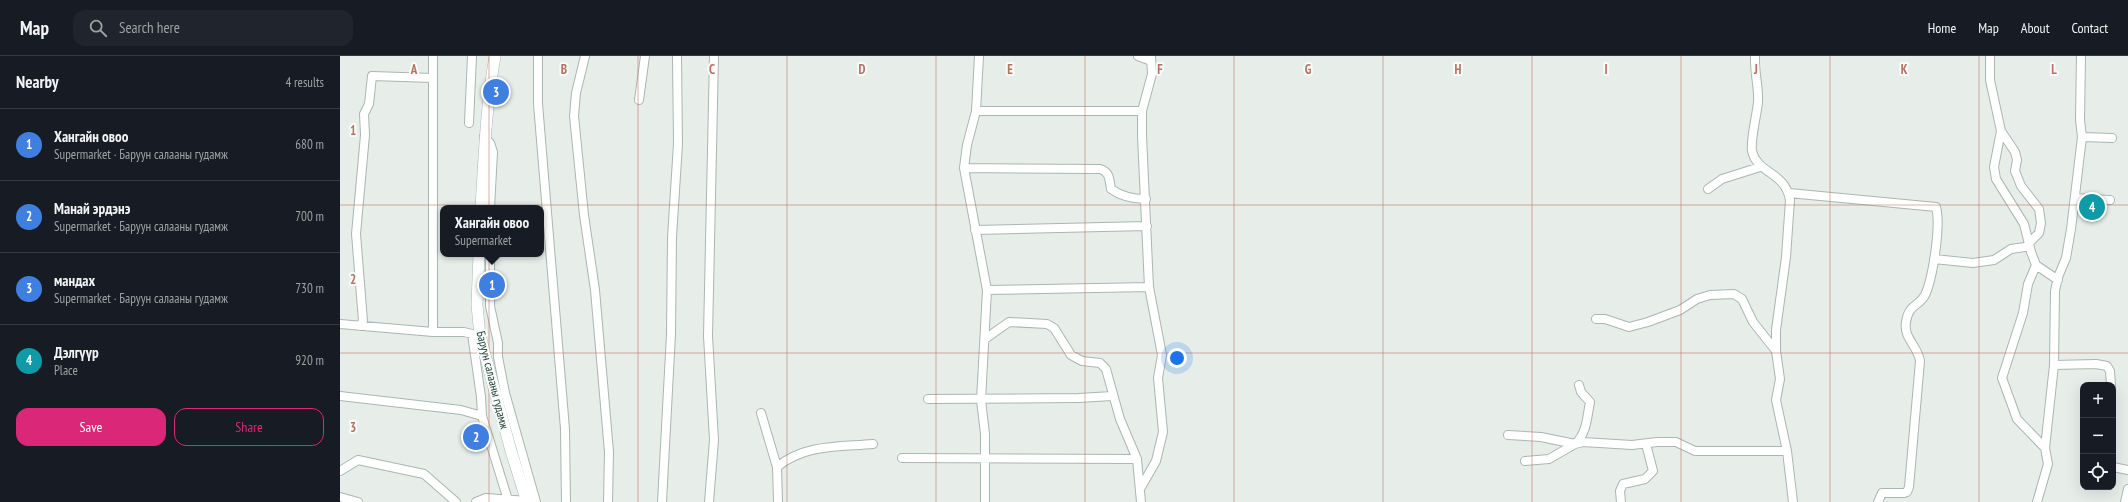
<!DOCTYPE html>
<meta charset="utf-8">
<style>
body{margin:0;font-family:"PT Sans Narrow",sans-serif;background:#20242c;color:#f1f3f6}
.controls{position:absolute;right:12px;bottom:12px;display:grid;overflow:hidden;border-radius:8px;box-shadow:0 4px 16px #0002}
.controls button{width:36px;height:36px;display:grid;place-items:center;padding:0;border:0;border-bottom:1px solid #363941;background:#171b24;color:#f1f3f6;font:20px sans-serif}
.you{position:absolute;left:837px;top:302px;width:14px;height:14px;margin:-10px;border:3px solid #fff;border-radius:50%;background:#1a73e8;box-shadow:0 0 0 6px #1a73e833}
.badge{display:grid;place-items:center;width:26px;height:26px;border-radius:50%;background:#db2777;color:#fff;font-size:13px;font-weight:700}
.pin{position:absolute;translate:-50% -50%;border:2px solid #fff;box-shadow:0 1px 4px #0006}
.popup{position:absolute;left:100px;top:149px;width:104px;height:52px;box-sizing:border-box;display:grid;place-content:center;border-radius:8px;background:#171b24;filter:drop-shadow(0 1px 3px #0005);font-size:13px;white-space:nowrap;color:#9ea1a6}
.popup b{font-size:15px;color:#f1f3f6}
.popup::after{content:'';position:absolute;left:50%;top:100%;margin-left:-8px;border:8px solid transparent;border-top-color:#171b24}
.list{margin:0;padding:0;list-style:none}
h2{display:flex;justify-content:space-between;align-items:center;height:52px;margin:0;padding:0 16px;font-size:17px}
h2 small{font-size:13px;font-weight:400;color:#9ea1a6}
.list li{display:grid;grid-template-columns:26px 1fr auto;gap:12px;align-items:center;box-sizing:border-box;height:72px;padding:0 16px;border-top:1px solid #363941}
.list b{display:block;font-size:15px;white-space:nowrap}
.list p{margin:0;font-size:13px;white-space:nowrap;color:#9ea1a6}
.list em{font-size:13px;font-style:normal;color:#9ea1a6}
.actions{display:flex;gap:8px;padding:12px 16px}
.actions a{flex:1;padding:9px 0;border:1px solid #db2777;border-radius:12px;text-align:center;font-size:14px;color:#db2777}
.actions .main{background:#db2777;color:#fff}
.icon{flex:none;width:22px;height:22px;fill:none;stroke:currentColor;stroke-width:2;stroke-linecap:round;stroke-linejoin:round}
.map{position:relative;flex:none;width:1788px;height:446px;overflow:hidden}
header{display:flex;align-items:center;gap:24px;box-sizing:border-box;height:56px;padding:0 20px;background:#171b24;border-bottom:1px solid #363941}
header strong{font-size:19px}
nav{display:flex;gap:22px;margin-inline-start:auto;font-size:14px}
.search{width:280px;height:36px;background:#20242c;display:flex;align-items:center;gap:10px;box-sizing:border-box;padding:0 14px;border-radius:12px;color:#9ea1a6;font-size:15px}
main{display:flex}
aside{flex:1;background:#171b24}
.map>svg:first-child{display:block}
</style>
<header>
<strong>Map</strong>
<div class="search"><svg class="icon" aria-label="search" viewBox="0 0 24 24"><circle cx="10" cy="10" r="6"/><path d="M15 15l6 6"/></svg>Search here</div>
<nav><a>Home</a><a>Map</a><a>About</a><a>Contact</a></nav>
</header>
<main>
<aside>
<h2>Nearby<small>4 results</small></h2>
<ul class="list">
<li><span class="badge" style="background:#3f7fe0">1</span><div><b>Хангайн овоо</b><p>Supermarket · Баруун салааны гудамж</p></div><em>680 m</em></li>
<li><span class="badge" style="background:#3f7fe0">2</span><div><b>Манай эрдэнэ</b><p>Supermarket · Баруун салааны гудамж</p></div><em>700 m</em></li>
<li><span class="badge" style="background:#3f7fe0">3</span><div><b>мандах</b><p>Supermarket · Баруун салааны гудамж</p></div><em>730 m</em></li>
<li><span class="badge" style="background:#0f9aa8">4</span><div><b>Дэлгүүр</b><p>Place</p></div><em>920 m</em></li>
</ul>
<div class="actions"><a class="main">Save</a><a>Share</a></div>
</aside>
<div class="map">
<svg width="1788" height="446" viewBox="0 0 1788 446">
<rect width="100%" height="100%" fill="#e7eeea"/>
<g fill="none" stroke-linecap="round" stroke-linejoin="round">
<g stroke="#aab6b1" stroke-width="10">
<path id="minor" d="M 93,0 L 93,276
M 198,0 L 198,48 L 225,373 L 226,446
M 245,0 L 236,37 L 234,60 L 244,159 L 255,234 L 269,396 L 268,446
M 639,0 L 636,55 L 627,89 L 624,112 L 647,234 L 641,344 L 645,378 L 645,446
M 798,0 L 811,5
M 1415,0 C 1414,15 1419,32 1418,46 C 1417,58 1410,85 1412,95 C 1417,118 1445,115 1450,144 L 1446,201 L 1436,274 L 1436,295 L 1440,323 L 1436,344 L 1447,395 L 1453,446
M 1650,0 L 1650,24 L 1661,75 L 1654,111 L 1656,123 L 1684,168 L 1691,196 L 1696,209 L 1718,224
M 299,44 L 305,0
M 636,55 L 802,55
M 129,67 L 132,0
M 144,81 L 150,87 L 153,96 L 150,152
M 1742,81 L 1772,82
M 624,112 L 760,113 C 770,116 769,123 771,133 C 782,141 793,143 806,143
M 1368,133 L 1382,123 L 1420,111
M 1449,137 L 1596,151 C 1601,169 1593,222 1585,239 C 1579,251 1569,247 1566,266 C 1563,282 1578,290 1580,305 L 1569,431 L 1567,436 L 1564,437 L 1542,437 L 1538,446
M 1735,142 L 1770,144
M 635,174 L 807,170
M 150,198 L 150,250 L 158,287 L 158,301 L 165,337 L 196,446
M 1594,203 L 1633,207 L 1654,204 L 1671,193 L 1685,191 L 1699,177 L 1701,167 L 1699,153 L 1681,130 L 1675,115 L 1677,104 L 1675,96 L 1661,75
M 1696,209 L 1688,228 L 1683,257 L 1662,322 L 1677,363 L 1705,392
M 647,234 L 809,231
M 1256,263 L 1265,263 L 1289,271 L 1308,266 L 1340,254 L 1357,243 L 1370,239 L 1394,238 L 1402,243 L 1413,266 L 1436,295
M 0,268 L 93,276 L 124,276 L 140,280
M 20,270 L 23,265 L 16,178 L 25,79 L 24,58 L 29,48 L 32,20 L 93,22
M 132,278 L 141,341 L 142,360
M 645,283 L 669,266 L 707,268 L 714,272 L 731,299 L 742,305 L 760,307 L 766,313 L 780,363 L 797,403 L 801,446
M 1714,309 L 1756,308 L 1767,310 L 1770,315 L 1771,329
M 0,340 L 121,354 L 142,360 L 168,444
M 588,343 L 739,342 L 772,340
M 421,357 L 437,411 L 438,446
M 1168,379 L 1201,381 L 1235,388 C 1247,377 1247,361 1250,346 L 1241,336 L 1239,329
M 562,402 L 797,403
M 1185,405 L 1209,403 L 1235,388 L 1243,386 L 1292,389 L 1317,386 L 1336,386 L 1355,395 L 1447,395
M 437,411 C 465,388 499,391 533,388
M 1773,411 L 1788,414
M 0,415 L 18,404 L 84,418 L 116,446
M 800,433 L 816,405 L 823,376 L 818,322 L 822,299 L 809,231 L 802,80 L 802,55 L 812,18 L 811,0
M 0,441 L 18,446
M 136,446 L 146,442 L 187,445
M 322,446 L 331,278 L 332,181 L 338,88 L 337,0
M 369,446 L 374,384 L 368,280 L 374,0
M 1281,446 L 1280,435 L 1283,428 L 1305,423 L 1313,415 L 1306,388
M 1697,446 L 1708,408 L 1705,392 L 1714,309 L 1715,235 L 1718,221 L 1726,202 L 1731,173 L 1742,81 L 1740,64 L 1741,0
M 1785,446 L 1788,433"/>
</g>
<g stroke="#a6b9b1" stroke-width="12">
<path id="secondary" d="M 141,152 C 144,101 146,51 155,0
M 139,198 L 137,249 L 140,280 L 171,395 L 187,446"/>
</g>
<use href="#minor" stroke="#fff" stroke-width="8"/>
<use href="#secondary" stroke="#fff" stroke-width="11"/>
</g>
<path fill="none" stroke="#b67260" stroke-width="1" stroke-opacity="0.55" d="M 149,0 L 149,446M 298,0 L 298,446M 447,0 L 447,446M 596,0 L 596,446M 745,0 L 745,446M 894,0 L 894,446M 1043,0 L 1043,446M 1192,0 L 1192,446M 1341,0 L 1341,446M 1490,0 L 1490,446M 1639,0 L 1639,446M 0,149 L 1788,149M 0,297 L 1788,297"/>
<g text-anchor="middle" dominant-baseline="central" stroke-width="4" stroke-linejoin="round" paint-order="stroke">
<g font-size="12" fill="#273f37" stroke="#f7fbf9">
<text transform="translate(153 324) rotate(76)">Баруун салааны гудамж</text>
</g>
</g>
<g font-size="13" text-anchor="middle" font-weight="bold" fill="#b67260" stroke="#f7fbf9" stroke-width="4" stroke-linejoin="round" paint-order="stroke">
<text x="74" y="18">A</text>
<text x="224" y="18">B</text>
<text x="372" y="18">C</text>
<text x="522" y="18">D</text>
<text x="670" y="18">E</text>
<text x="820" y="18">F</text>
<text x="968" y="18">G</text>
<text x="1118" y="18">H</text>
<text x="1266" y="18">I</text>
<text x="1416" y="18">J</text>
<text x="1564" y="18">K</text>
<text x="1714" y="18">L</text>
<text x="13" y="79">1</text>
<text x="13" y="228">2</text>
<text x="13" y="376">3</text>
</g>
</svg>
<div class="controls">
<button>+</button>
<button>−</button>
<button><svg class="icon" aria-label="locate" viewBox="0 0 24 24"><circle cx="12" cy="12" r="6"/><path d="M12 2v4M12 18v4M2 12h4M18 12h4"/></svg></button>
</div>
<div class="you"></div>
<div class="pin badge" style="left:152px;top:229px;background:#3f7fe0">1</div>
<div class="popup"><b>Хангайн овоо</b>Supermarket</div>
<div class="pin badge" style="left:136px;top:381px;background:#3f7fe0">2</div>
<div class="pin badge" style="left:156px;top:36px;background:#3f7fe0">3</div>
<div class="pin badge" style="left:1752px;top:151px;background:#0f9aa8">4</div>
</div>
</main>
